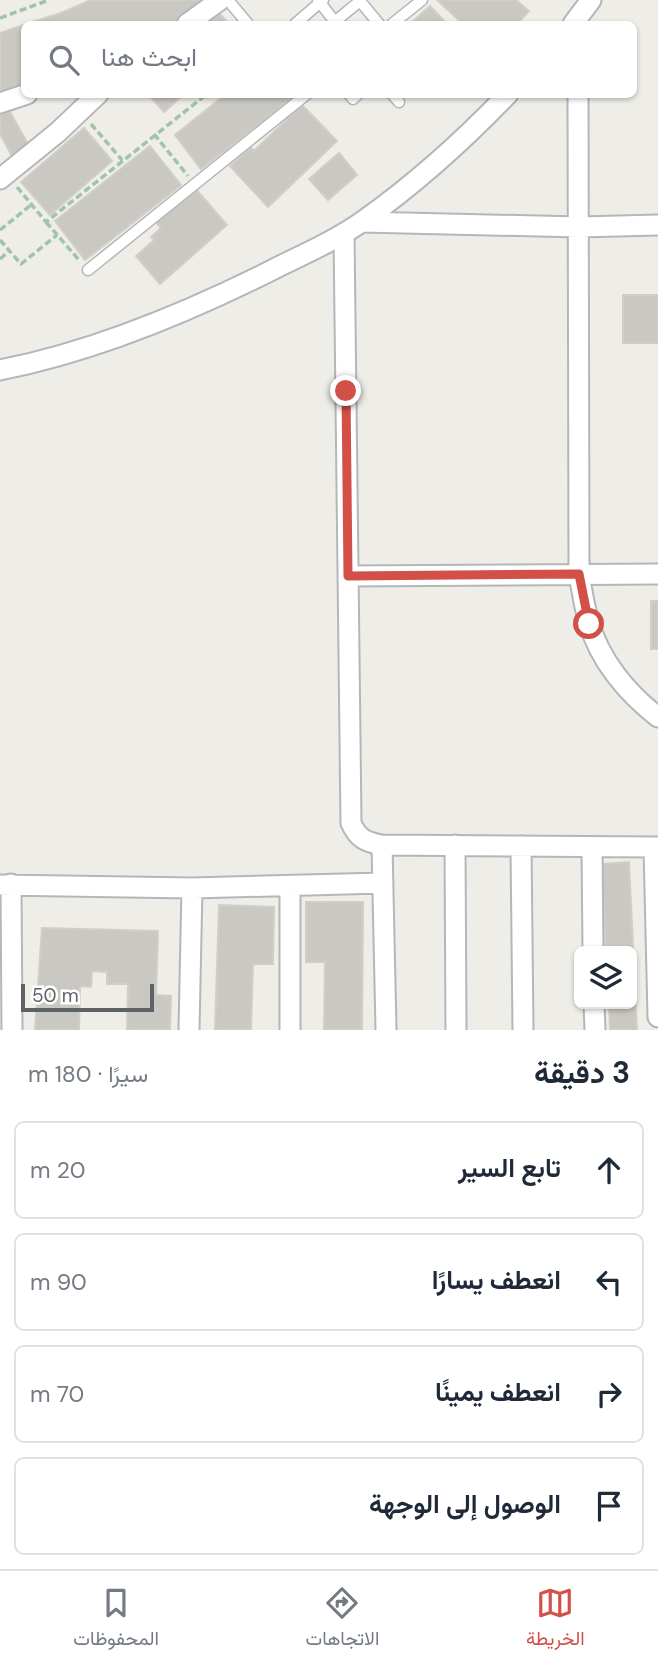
<!DOCTYPE html>
<html lang="ar">
<meta charset="utf-8">
<style>
body{margin:0;font-family:"DM Sans",Vazirmatn,sans-serif;background:#f2f2f3;color:#1f2937;direction:rtl}
.controls{position:absolute;right:21px;bottom:21px;display:grid;overflow:hidden;border-radius:10px;box-shadow:0 2px 5px #0004}
.controls button{width:63px;height:63px;display:grid;place-items:center;padding:0;border:0;border-bottom:2px solid #e0e1e3;background:#fff;color:#1f2937;font:35px sans-serif}
.scale{position:absolute;left:21px;bottom:18px;width:133px;box-sizing:border-box;padding-left:7px;border:4px solid #5e6265;border-top:0;font-size:19px;line-height:24px;white-space:nowrap;color:#5e6265;-webkit-text-stroke:5px #fff;paint-order:stroke}
.stop{position:absolute;width:21px;height:21px;margin:-16px;border:5px solid #d35049;border-radius:50%;background:#fff}
.stop.end{background:#d35049;border-color:#fff;box-shadow:0 2px 7px #0008}
.list{margin:0;padding:0;list-style:none}
h2{display:flex;justify-content:space-between;align-items:center;height:91px;margin:0;padding:0 28px;font-size:30px}
h2 small{font-size:23px;font-weight:400;color:#747a83}
.list li{display:grid;grid-template-columns:46px 1fr auto;gap:21px;align-items:center;box-sizing:border-box;height:98px;margin:0 14px 14px;padding:0 14px;border:2px solid #e0e1e3;border-radius:10px}
.list b{display:block;font-size:26px;white-space:nowrap}
.list em{font-size:23px;font-style:normal;color:#747a83}
.icon{flex:none;width:38px;height:38px;fill:none;stroke:currentColor;stroke-width:2;stroke-linecap:round;stroke-linejoin:round}
.map{position:relative;flex:none;width:658px;height:1030px;overflow:hidden;direction:ltr}
.search{position:absolute;background:#fff;box-shadow:0 2px 5px #0004;left:21px;right:21px;top:21px;height:77px;display:flex;align-items:center;gap:18px;box-sizing:border-box;padding:0 24px;border-radius:10px;color:#747a83;font-size:26px}
.sheet{height:539px;background:#fff}
nav{display:flex;justify-content:space-around;align-items:center;box-sizing:border-box;height:98px;border-top:2px solid #e0e1e3;background:#fff;font-size:19px;color:#747a83}
nav a{display:grid;justify-items:center;gap:4px}
nav .on{color:#d35049}
.map>svg:first-child{display:block}
</style>
<div class="map">
<svg width="658" height="1030" viewBox="0 0 658 1030">
<rect width="100%" height="100%" fill="#eeede7"/>
<path fill="#cac8c3" stroke="#d2cec6" stroke-width="2" d="M 91,0 L 207,0 L 169,24 L 26,24 L 61,13 Z
M 437,0 L 516,0 L 529,11 L 517,24 L 463,24 Z
M 430,6 L 447,24 L 410,24 Z
M 215,9 L 229,24 L 197,24 Z
M 24,25 L 24,88 L 0,95 L 0,33 Z
M 148,94 L 184,94 L 164,112 Z
M 226,94 L 291,94 L 293,97 L 201,169 L 175,135 Z
M 302,105 L 337,141 L 268,207 L 230,166 L 251,147 L 254,151 Z
M 9,110 L 29,146 L 12,156 L 0,134 L 0,115 Z
M 84,128 L 112,161 L 50,215 L 21,182 Z
M 150,146 L 181,185 L 85,260 L 55,221 Z
M 339,153 L 357,175 L 328,200 L 309,179 Z
M 194,187 L 227,225 L 160,284 L 136,256 L 154,240 L 151,237 L 161,228 L 154,220 Z
M 623,295 L 658,295 L 658,343 L 623,343 Z
M 651,601 L 658,601 L 658,649 L 651,649 Z
M 629,862 L 637,1030 L 610,1030 L 609,1004 L 632,1004 L 632,951 L 606,951 L 602,864 Z
M 306,902 L 363,902 L 362,1030 L 324,1030 L 325,962 L 306,962 Z
M 219,905 L 274,907 L 273,964 L 253,964 L 251,1030 L 215,1030 Z
M 42,928 L 158,931 L 156,995 L 171,996 L 170,1030 L 127,1030 L 128,984 L 107,984 L 107,972 L 92,971 L 91,987 L 80,986 L 79,1030 L 35,1030 Z"/>
<g fill="none" stroke-linecap="round" stroke-linejoin="round">
<g stroke="#b4b7ba" stroke-width="13">
<path id="lane" d="M 228,0 L 248,24
M 318,0 L 335,22
M 295,24 L 323,0
M 332,24 L 360,1 L 379,24
M 392,24 L 422,0
M 349,94 L 353,99 L 358,94
M 392,94 L 399,102
M 88,270 L 307,94"/>
</g>
<g stroke="#b4b7ba" stroke-width="23">
<path id="street" d="M 187,24 L 220,0
M 573,24 L 591,0
M 578,94 L 579,574 C 582,590 584,607 589,622 C 599,660 628,694 658,717
M 0,103 L 27,94
M 0,179 L 58,132 L 98,94
M 362,222 L 579,227 L 658,225
M 344,233 L 351,823 C 358,839 366,842 382,845 L 658,847
M 0,370 C 97,351 196,309 284,264 C 311,251 339,238 363,221 C 415,184 464,140 508,94
M 348,576 L 658,574
M 382,845 L 386,1030
M 455,845 L 456,1030
M 521,846 L 523,1030
M 592,847 L 593,951
M 654,847 L 658,1017
M 11,884 L 12,1030
M 0,885 L 192,888 L 383,883
M 290,886 L 290,1030
M 594,1004 L 595,1030
M 189,1030 L 192,888"/>
</g>
<path stroke="#a1c3aa" stroke-width="3.5" stroke-dasharray="7 3.5" stroke-linecap="butt" d="M 0,18 L 49,0
M 91,124 L 122,160
M 154,134 L 188,176
M 17,187 L 46,222 L 207,94
M 46,222 L 79,260
M 0,230 L 31,205
M 0,240 L 21,264 L 57,235
M 0,259 L 9,251"/>
<use href="#lane" stroke="#fff" stroke-width="10"/>
<use href="#street" stroke="#fff" stroke-width="19"/>
</g>
<g fill="none" stroke-linecap="round" stroke-linejoin="round">
<path stroke="#d35049" stroke-width="9" d="M 346,391 L 348,576 L 579,574 L 589,624"/>
</g>
</svg>
<div class="controls">
<button><svg class="icon" aria-label="layers" viewBox="0 0 24 24"><path d="M12 4l9 5-9 5-9-5zM3 14l9 5 9-5"/></svg></button>
</div>
<div class="scale">50 m</div>
<div class="stop" style="left:589px;top:624px"></div>
<div class="stop end" style="left:346px;top:391px"></div>
<div class="search"><svg class="icon" aria-label="search" viewBox="0 0 24 24"><circle cx="10" cy="10" r="6"/><path d="M15 15l6 6"/></svg>ابحث هنا</div>
</div>
<section class="sheet">
<h2>3 دقيقة<small>سيرًا · 180 m</small></h2>
<ul class="list">
<li><svg class="icon" aria-label="ahead" viewBox="0 0 24 24"><path d="M12 20V5M6 11l6-6 6 6"/></svg><div><b>تابع السير</b></div><em>20 m</em></li>
<li><svg class="icon" aria-label="left" viewBox="0 0 24 24"><path d="M17 20v-9H6M10 6l-5 5 5 5"/></svg><div><b>انعطف يسارًا</b></div><em>90 m</em></li>
<li><svg class="icon" aria-label="right" viewBox="0 0 24 24"><path d="M7 20v-9h11M14 6l5 5-5 5"/></svg><div><b>انعطف يمينًا</b></div><em>70 m</em></li>
<li><svg class="icon" aria-label="arrive" viewBox="0 0 24 24"><path d="M6 21V4h12l-3 4 3 4H6"/></svg><div><b>الوصول إلى الوجهة</b></div></li>
</ul>
</section>
<nav>
<a class="on"><svg class="icon" aria-label="map" viewBox="0 0 24 24"><path d="M3 6l6-2 6 2 6-2v14l-6 2-6-2-6 2zM9 4v14M15 6v14"/></svg>الخريطة</a>
<a><svg class="icon" aria-label="directions" viewBox="0 0 24 24"><path d="M12 3l9 9-9 9-9-9zM9 14v-3h6M13 9l2 2-2 2"/></svg>الاتجاهات</a>
<a><svg class="icon" aria-label="saved" viewBox="0 0 24 24"><path d="M7 4h10v16l-5-4-5 4z"/></svg>المحفوظات</a>
</nav>
